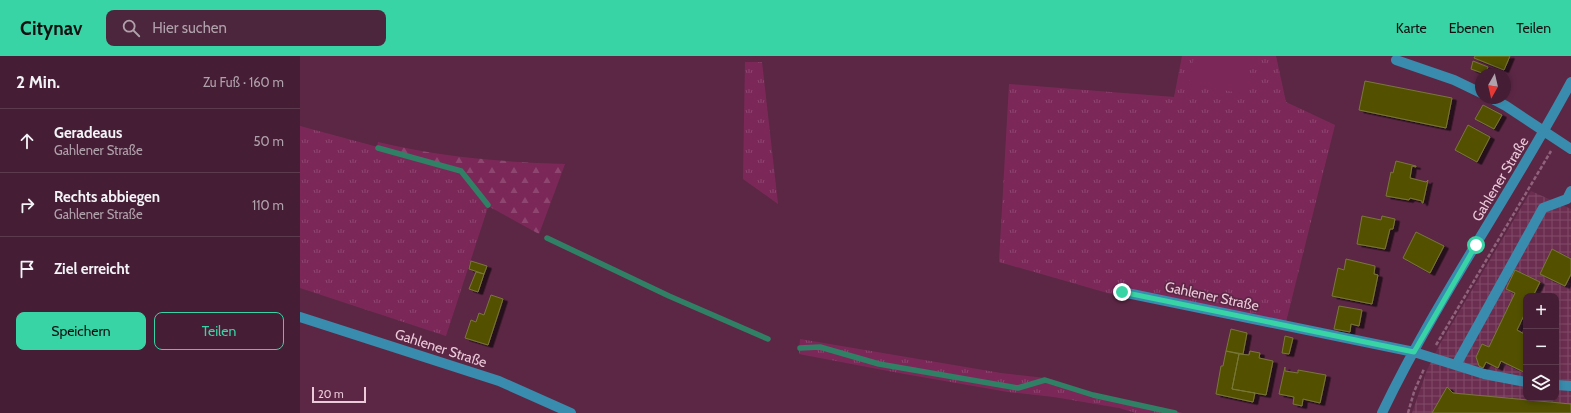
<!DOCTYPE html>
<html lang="de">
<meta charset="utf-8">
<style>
body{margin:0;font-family:Cabin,sans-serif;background:#4c263c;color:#f1f3f6}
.controls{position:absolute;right:12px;bottom:12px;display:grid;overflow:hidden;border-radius:8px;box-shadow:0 2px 6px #0003}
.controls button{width:36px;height:36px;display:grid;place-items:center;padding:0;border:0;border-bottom:1px solid #5d3b4f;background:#451d34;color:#f1f3f6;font:20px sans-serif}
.compass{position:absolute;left:1175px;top:12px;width:36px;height:36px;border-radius:50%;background:#451d34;box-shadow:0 2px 6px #0003;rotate:188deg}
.scale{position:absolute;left:12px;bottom:10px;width:54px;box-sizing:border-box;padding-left:4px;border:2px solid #eccada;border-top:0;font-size:11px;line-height:14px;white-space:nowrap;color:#eccada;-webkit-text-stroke:3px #5c2745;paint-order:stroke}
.stop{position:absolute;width:12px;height:12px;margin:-9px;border:3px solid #39d4a5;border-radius:50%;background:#fff}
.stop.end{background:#39d4a5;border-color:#fff;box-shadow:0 1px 4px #0008}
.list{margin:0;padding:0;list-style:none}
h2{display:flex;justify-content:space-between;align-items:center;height:52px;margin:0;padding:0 16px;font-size:17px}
h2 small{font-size:13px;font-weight:400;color:#b0a2ac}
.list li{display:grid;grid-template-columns:26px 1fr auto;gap:12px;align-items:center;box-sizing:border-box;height:64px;padding:0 16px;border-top:1px solid #5d3b4f}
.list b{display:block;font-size:15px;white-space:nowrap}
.list p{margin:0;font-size:13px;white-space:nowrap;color:#b0a2ac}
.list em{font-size:13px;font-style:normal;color:#b0a2ac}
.actions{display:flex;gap:8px;padding:12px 16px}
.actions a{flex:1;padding:9px 0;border:1px solid #39d4a5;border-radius:8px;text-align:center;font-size:14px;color:#39d4a5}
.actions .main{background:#39d4a5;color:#111}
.icon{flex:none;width:22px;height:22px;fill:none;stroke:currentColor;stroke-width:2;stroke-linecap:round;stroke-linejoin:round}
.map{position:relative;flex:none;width:1271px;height:357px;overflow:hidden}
header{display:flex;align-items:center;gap:24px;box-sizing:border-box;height:56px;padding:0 20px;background:#39d4a5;color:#111}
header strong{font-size:19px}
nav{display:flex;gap:22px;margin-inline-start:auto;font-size:14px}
.search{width:280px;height:36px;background:#4c263c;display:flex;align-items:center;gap:10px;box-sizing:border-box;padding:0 14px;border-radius:8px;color:#b0a2ac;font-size:15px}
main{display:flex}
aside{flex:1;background:#451d34}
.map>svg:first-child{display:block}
</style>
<header>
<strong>Citynav</strong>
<div class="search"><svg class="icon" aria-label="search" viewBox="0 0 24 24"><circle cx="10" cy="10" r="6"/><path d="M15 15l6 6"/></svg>Hier suchen</div>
<nav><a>Karte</a><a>Ebenen</a><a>Teilen</a></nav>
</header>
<main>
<aside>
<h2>2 Min.<small>Zu Fuß · 160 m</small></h2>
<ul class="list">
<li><svg class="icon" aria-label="ahead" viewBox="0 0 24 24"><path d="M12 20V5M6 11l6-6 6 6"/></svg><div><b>Geradeaus</b><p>Gahlener Straße</p></div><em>50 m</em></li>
<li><svg class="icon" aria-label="right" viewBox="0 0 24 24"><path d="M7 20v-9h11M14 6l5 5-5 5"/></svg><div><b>Rechts abbiegen</b><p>Gahlener Straße</p></div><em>110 m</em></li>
<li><svg class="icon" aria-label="arrive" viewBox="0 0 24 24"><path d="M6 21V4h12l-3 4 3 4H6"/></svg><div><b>Ziel erreicht</b></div></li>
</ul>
<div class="actions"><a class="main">Speichern</a><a>Teilen</a></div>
</aside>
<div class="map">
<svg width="1271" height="357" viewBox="0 0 1271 357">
<defs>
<pattern id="industrial-grid" width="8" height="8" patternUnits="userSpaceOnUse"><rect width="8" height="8" fill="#6b2e50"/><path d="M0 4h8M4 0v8" fill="none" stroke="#804b69"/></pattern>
<pattern id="grass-tufts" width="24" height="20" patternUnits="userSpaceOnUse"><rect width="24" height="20" fill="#7b2859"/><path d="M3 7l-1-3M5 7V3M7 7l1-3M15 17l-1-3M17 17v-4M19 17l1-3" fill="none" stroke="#8e4670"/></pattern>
<pattern id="forest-firs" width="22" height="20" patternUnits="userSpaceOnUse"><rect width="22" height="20" fill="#7b2859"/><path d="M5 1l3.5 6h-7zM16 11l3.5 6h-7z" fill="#8e4670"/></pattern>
<filter id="shadow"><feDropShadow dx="4.5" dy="2.5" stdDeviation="0" flood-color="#0009"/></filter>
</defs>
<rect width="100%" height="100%" fill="#5c2745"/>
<path fill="url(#industrial-grid)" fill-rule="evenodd" d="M 1231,135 L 1271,153 L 1271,357 L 1112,357 L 1127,314 L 1140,288 ZM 1226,240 L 1256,240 L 1256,342 L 1226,342 Z"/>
<path fill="url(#grass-tufts)" d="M 882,0 L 976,0 L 986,46 L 1035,69 L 984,274 L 811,238 L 699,206 L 709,28 L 874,41 Z
M 445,6 L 462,6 L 478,148 L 443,123 Z
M 0,70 L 163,114 L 189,148 L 146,280 L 0,232 Z
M 500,283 L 701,317 L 745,322 L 792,337 L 882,357 L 836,357 L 819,352 L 754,341 L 708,336 L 599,317 L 499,298 Z"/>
<path fill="url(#forest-firs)" d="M 78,86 C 140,101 201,106 265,108 L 239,178 L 188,150 L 189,148 L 162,114 L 77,91 Z"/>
<path fill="#7b2859" d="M 894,0 L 952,0 L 945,38 L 889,28 Z"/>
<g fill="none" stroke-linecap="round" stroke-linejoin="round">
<path stroke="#308065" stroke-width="5.5" d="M 78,92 L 161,115 L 188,149
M 247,182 L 369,240 L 468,283
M 500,292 L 520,291 L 579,308 L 718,332 L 745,324 L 793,339 L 875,357"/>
</g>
<path fill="#535104" stroke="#797737" filter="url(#shadow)" d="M 1175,0 L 1210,0 L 1204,14 L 1174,2 Z
M 1173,5 L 1188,11 L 1185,18 L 1171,13 Z
M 1065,25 L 1152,42 L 1146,72 L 1059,54 Z
M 1183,49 L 1202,59 L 1194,73 L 1175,63 Z
M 1168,69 L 1190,81 L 1177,106 L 1155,94 Z
M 1096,105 L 1116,110 L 1116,111 L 1112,110 L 1110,122 L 1126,126 L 1128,124 L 1123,147 L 1122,147 L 1122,145 L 1110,142 L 1109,144 L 1086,140 L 1091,116 L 1093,117 Z
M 1062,160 L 1081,164 L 1082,160 L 1095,163 L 1093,173 L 1090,173 L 1085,193 L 1057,188 Z
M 1116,176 L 1144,190 L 1130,217 L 1103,202 Z
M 1252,193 L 1271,203 L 1271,218 L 1265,230 L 1240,218 Z
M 1046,203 L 1075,210 L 1074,218 L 1078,219 L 1072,248 L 1032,240 L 1038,212 L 1044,214 Z
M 171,205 L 187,210 L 184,218 L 169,213 Z
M 1215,214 L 1240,226 L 1233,240 L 1226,240 L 1226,255 L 1217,274 L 1226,279 L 1226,317 L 1201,305 L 1198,312 L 1186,306 L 1183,312 L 1179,310 L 1176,301 L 1182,288 L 1189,291 L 1215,237 L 1206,233 Z
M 176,216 L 184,218 L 178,236 L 169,233 Z
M 191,239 L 203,243 L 188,289 L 165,282 L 171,264 L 176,266 L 179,257 L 184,259 Z
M 1039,250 L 1062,254 L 1059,270 L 1051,268 L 1050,276 L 1034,273 Z
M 931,273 L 947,277 L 943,298 L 926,295 Z
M 985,280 L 993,282 L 989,298 L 982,297 Z
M 926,295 L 939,298 L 932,333 L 955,337 L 953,346 L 916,338 L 921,310 L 923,310 Z
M 950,295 L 960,297 L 959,302 L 973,305 L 966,339 L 932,333 L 939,298 L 949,299 Z
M 985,311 L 985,315 L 998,317 L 998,314 L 1026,319 L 1020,347 L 1003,343 L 1002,350 L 993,348 L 994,341 L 979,338 Z
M 1147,331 L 1153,337 L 1271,348 L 1271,357 L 1132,357 Z"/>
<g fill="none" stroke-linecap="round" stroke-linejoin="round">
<path stroke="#90627b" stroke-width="2.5" stroke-dasharray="4 2" stroke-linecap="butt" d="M 1136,289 L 1251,95
M 1108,357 L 1114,336 L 1124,313"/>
<path stroke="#398cad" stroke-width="10" d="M 1096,4 L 1154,24 L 1181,37
M 1191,42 L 1206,50 L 1271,93
M 822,236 L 1114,296 L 1184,318 L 1226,326
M 0,261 L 199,325 L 271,357
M 1156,309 L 1243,152 L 1267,143 L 1271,135
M 1256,329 L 1271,330
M 1082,357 C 1137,242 1211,138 1271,26"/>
</g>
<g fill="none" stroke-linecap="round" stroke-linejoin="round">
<path stroke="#39d4a5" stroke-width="5" d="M 822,236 L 1114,296 L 1176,189"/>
</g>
<g text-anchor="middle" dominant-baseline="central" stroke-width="3.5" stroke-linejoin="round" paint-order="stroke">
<g font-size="14" fill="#eccada" stroke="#5c2745">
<text transform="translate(1200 123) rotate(-59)">Gahlener Straße</text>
<text transform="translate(912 240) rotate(12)">Gahlener Straße</text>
<text transform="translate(141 292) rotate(18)">Gahlener Straße</text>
</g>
</g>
</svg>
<div class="controls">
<button>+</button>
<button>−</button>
<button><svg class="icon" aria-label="layers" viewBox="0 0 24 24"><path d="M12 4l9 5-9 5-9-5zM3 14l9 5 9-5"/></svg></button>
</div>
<svg class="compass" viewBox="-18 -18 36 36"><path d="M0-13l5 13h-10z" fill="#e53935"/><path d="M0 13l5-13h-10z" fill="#b0a2ac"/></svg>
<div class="scale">20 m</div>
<div class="stop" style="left:1176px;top:189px"></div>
<div class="stop end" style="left:822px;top:236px"></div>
</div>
</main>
